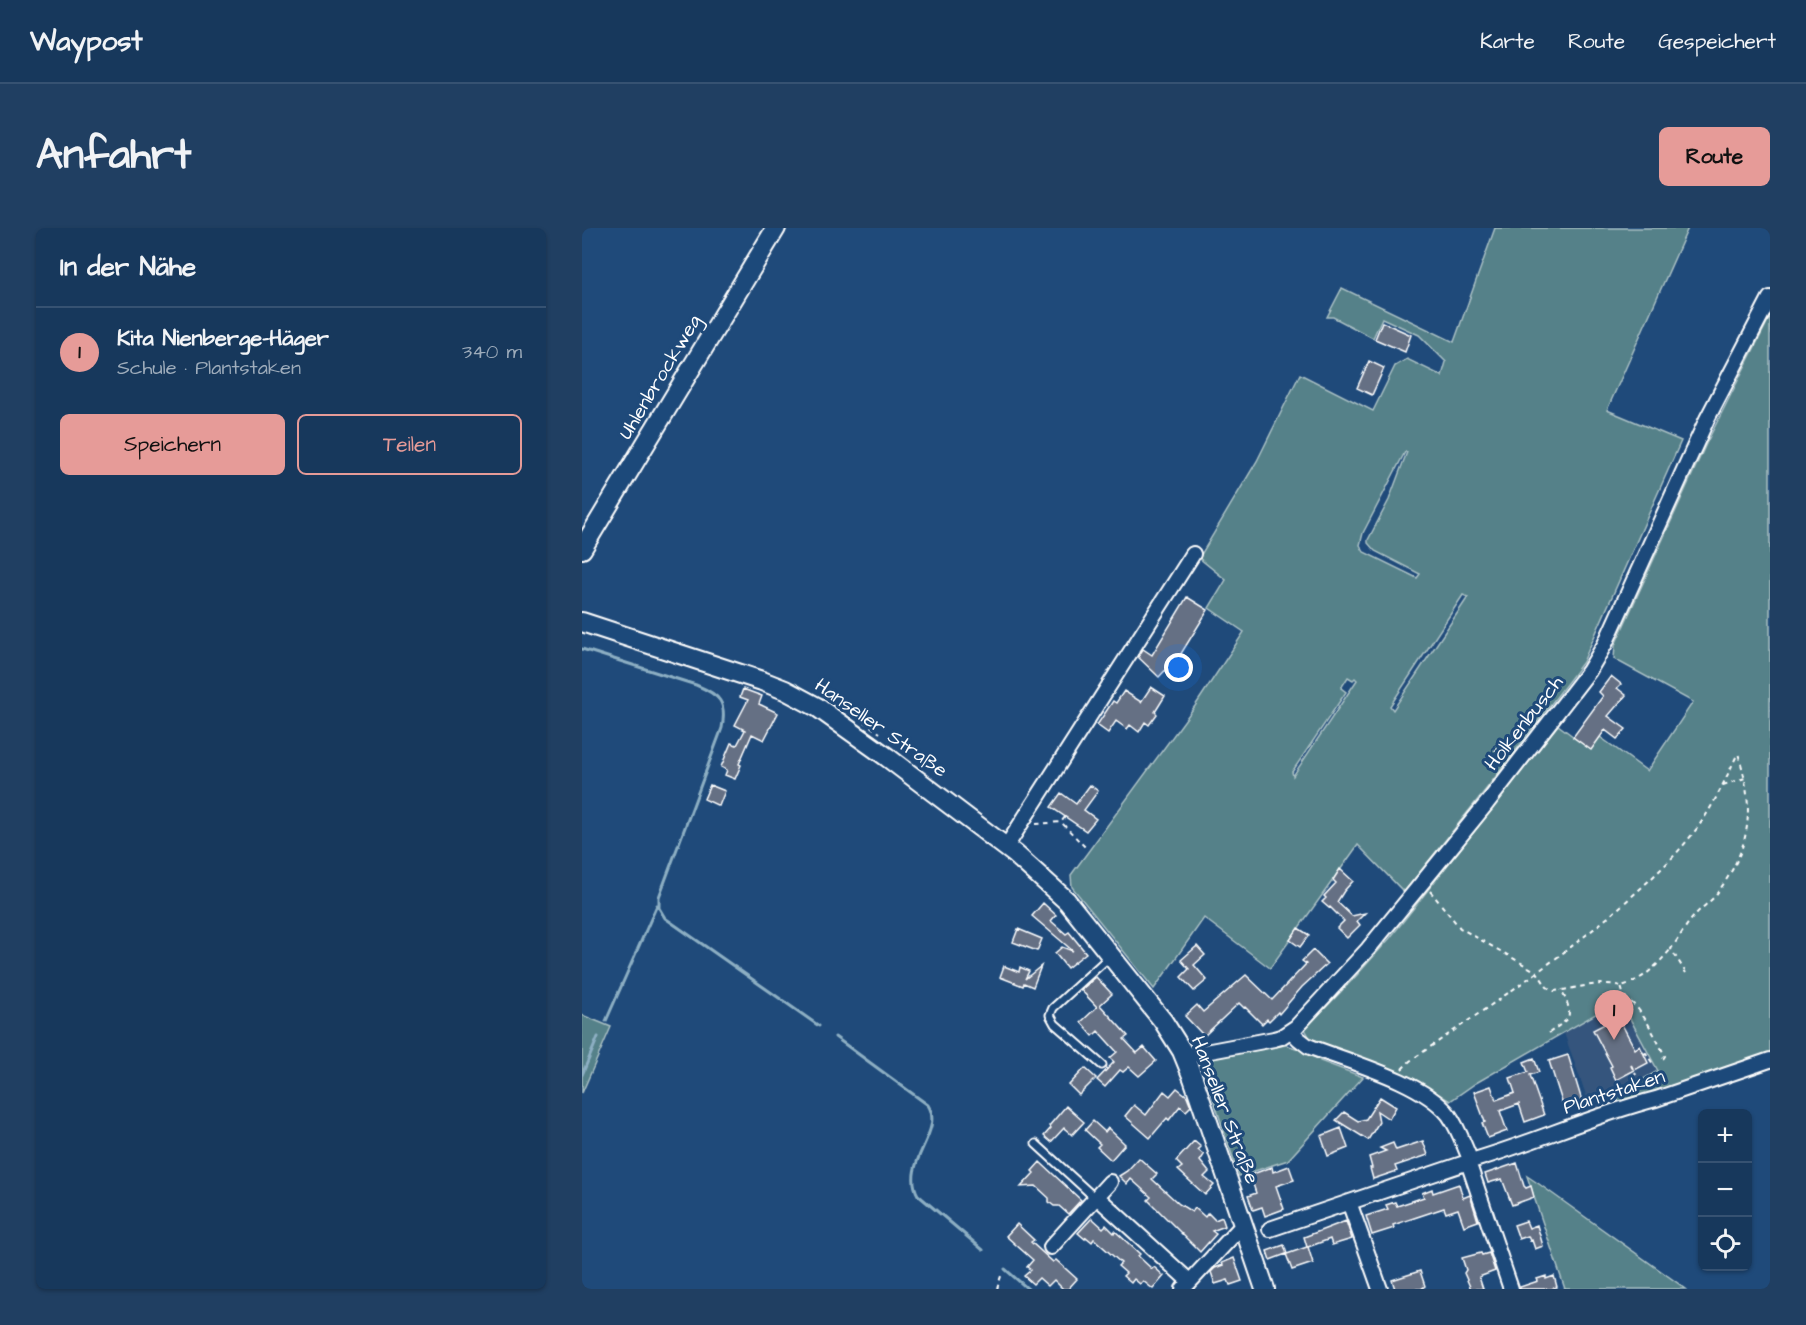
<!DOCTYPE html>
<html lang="de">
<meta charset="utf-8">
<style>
body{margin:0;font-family:"Architects Daughter",sans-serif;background:#203f62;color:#f1f3f6}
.controls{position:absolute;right:18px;bottom:18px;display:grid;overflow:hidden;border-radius:9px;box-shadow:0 2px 4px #0004}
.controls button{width:54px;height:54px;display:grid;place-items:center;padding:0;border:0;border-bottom:2px solid #365272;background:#17385c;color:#f1f3f6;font:30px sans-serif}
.you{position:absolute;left:597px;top:440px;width:21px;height:21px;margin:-15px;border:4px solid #fff;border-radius:50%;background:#1a73e8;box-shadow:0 0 0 9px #1a73e833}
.badge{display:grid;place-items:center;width:39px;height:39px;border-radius:50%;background:#e69b98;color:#111;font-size:20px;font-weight:700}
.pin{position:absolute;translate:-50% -50px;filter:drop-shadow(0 2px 3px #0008)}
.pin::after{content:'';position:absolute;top:32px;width:21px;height:18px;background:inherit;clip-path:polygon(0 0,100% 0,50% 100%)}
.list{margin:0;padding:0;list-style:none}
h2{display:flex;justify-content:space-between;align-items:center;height:78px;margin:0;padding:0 24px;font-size:26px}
h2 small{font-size:20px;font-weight:400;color:#9eacbb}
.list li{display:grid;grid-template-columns:39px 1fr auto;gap:18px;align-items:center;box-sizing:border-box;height:90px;padding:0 24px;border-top:2px solid #365272}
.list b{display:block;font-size:22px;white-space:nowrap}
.list p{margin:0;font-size:20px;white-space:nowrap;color:#9eacbb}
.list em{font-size:20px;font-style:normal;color:#9eacbb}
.actions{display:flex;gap:12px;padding:18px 24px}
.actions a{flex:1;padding:14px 0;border:2px solid #e69b98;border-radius:9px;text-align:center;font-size:21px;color:#e69b98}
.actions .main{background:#e69b98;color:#111}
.icon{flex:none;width:33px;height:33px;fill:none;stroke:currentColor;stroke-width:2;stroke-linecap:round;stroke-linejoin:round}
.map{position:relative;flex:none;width:1188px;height:1061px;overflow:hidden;border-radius:9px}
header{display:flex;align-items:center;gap:36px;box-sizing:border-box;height:84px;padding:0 30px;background:#17385c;border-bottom:2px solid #365272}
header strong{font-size:28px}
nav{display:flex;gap:33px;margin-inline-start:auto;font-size:21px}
.intro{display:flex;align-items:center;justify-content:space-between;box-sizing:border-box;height:144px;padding:0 36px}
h1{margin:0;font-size:42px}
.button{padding:15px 27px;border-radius:9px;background:#e69b98;color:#111;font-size:21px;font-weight:700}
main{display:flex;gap:36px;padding:0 36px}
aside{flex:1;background:#17385c;border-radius:9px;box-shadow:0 2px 4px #0004}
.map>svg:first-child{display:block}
</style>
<header>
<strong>Waypost</strong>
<nav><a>Karte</a><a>Route</a><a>Gespeichert</a></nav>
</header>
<div class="intro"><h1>Anfahrt</h1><a class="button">Route</a></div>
<main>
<aside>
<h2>In der Nähe<small></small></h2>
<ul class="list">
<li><span class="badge">1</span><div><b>Kita Nienberge-Häger</b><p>Schule · Plantstaken</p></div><em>340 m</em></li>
</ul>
<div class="actions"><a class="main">Speichern</a><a>Teilen</a></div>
</aside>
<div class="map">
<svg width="1188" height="1061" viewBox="0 0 1188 1061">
<rect width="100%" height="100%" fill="#1f4a7a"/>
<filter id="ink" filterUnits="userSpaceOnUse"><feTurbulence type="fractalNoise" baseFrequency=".0167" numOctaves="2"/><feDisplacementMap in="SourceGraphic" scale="12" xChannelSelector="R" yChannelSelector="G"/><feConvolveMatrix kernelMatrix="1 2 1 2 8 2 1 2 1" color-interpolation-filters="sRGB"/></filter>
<g filter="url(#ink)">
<path fill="#34557d" d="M 1038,772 L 1077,843 L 1033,866 L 1037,875 L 1010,884 L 982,805 Z"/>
<path fill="#558189" stroke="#aac0c4" stroke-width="1.5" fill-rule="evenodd" d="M 913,0 L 1106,0 L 1025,182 L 1099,213 L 1001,434 L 905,560 L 822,664 L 776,617 L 688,740 L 622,690 L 572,761 L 490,659 L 489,647 L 613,478 L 662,404 L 627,380 L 644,352 L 617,330 L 675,233 L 718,146 L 791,183 L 813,138 L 825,131 L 860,148 L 864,134 L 837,107 L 800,90 L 791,110 L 751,89 L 745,89 L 760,60 L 872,114 ZM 823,224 L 825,224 L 807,272 L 786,312 L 786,315 L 793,323 L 838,346 L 835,350 L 782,324 L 778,317 L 781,305 ZM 881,367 L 886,369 L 811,482 L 808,478 ZM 766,449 L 771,452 L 773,450 L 775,452 L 711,548 L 710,544 L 764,464 L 759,460 Z
M 1188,89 L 1188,827 L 1073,868 L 1056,870 L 1055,868 L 1037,875 L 1033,867 L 1076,843 L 1038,772 L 894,855 L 868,873 L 830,850 L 728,810 L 723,801 L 775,747 L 808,710 L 976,497 L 1008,521 L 1018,509 L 1065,543 L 1111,474 L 1032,431 L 1033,417 L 1124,216 Z
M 0,787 L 29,799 L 0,865 Z
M 704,817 L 717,821 L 738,832 L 738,833 L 781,849 L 706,932 L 657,948 L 620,837 L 624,831 L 630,829 Z
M 945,948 L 957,956 L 1104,1061 L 983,1061 Z"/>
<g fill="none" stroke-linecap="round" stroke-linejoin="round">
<path stroke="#8dafc3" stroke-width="3" d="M 0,421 L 114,457 C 138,467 145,474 140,500 L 77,669 L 77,680 L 83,690 L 237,798
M 193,449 L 202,452
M 213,456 L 246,475 L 300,514
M 24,793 L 75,677
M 253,809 L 346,877 C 363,904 318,935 336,967 L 401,1022
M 0,847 L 16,809
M 423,1041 L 446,1061"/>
</g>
<path fill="#656f84" stroke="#fff" stroke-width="1.5" d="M 800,94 L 829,107 L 823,124 L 793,111 Z
M 787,133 L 802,140 L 790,167 L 775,160 Z
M 605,369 L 626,382 L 592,437 L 590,435 L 577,449 L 556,429 L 561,421 L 570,427 Z
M 1029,448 L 1039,456 L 1035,460 L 1044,467 L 1026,488 L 1044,501 L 1035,511 L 1023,502 L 1009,522 L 991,509 L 1021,468 L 1017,464 Z
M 569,459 L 583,468 L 573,484 L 575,486 L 567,497 L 563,494 L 557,504 L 548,497 L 545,501 L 534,493 L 526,505 L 515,497 L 531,473 L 534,475 L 542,463 L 559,474 Z
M 161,461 L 180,468 L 177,476 L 196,485 L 182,512 L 170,506 L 157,536 L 159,537 L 153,551 L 143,547 L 145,542 L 139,539 L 149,515 L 155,517 L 163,502 L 153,497 L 166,472 L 158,469 Z
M 128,557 L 143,563 L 137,578 L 122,571 Z
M 508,557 L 516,563 L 502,582 L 514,591 L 504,603 L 469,579 L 479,565 L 494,576 Z
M 758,641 L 771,653 L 762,663 L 755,674 L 770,688 L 783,685 L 775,693 L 778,697 L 765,710 L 755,700 L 762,693 L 748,679 L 747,680 L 740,674 L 744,670 L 742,668 L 754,655 L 751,652 Z
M 461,675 L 474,687 L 469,693 L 484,706 L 487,704 L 504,725 L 485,740 L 473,725 L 480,719 L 491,723 L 450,688 Z
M 716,700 L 727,707 L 718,719 L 708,712 Z
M 436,701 L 460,711 L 455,723 L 431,714 Z
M 615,718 L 623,727 L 612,737 L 625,752 L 612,763 L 599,749 L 607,741 L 599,732 Z
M 731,722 L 745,736 L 720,759 L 697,786 L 696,784 L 687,793 L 685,791 L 680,796 L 663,779 L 662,780 L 657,775 L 622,808 L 603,788 L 615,777 L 621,784 L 664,747 L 690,772 L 724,736 L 720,733 Z
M 422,738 L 437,744 L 438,739 L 447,743 L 443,751 L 459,738 L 451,759 L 442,755 L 441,758 L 418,749 Z
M 514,749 L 530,766 L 518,777 L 546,808 L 542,811 L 555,825 L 562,819 L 574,833 L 557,848 L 547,839 L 541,844 L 538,842 L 523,859 L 515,852 L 532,834 L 528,830 L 535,824 L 516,803 L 511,808 L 499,794 L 515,779 L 499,762 Z
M 1036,789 L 1053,821 L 1058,818 L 1066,835 L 1034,852 L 1028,839 L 1030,838 L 1011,802 Z
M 986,827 L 1000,873 L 982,880 L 967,833 Z
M 952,830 L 957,844 L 948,847 L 962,887 L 943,894 L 937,876 L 918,883 L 925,903 L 906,910 L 900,895 L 903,894 L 892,864 L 909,858 L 914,872 L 933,865 L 928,850 L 946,844 L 942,834 Z
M 503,840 L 514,850 L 497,867 L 487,857 Z
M 595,860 L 605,868 L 609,878 L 604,883 L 598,878 L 587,892 L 585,890 L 568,910 L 543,888 L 552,877 L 564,887 L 582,863 L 588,868 Z
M 798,869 L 814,879 L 807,891 L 795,883 L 797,894 L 786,912 L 754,892 L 762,884 L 776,893 L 784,891 Z
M 484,878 L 502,894 L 490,907 L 482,900 L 469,914 L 462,908 L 469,900 L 467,898 Z
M 511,893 L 523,904 L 526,900 L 543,916 L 529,932 L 515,919 L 518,916 L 503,902 Z
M 759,900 L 766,920 L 746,928 L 739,908 Z
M 612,913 L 619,919 L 616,922 L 622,927 L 618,933 L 627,944 L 622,949 L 632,957 L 623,967 L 596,942 L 600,939 L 594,933 Z
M 841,913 L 846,927 L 813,938 L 815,943 L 791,951 L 788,940 L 790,940 L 787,929 L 804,923 L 798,920 L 811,915 L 814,922 Z
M 557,930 L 575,946 L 570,951 L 597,976 L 610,984 L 613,980 L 623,989 L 626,985 L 633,992 L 640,989 L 643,998 L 630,1003 L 634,1006 L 618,1024 L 566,972 L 569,969 L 549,951 L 545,956 L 537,948 L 545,943 Z
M 458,934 L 499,972 L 486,986 L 477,978 L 472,978 L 467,974 L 467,970 L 454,958 L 439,959 L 452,945 L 450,943 Z
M 935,935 L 942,958 L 944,960 L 949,958 L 952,969 L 930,977 L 920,951 L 906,955 L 903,946 Z
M 707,938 L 712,952 L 694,958 L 702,981 L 683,988 L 680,979 L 671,982 L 666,968 L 674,965 L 668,947 L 690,939 L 691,944 Z
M 877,956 L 881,970 L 888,967 L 896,993 L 882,998 L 876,981 L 864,985 L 862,980 L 811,997 L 812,1000 L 790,1007 L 784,988 L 806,981 L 804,977 L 813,974 L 815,978 L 842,969 L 840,965 L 850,961 L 851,965 Z
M 510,990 L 521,1000 L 524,997 L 532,1005 L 533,1003 L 558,1026 L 556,1028 L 570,1041 L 572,1039 L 582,1048 L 571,1061 L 561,1053 L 558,1056 L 552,1051 L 549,1055 L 541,1048 L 544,1045 L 536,1038 L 539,1035 L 512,1011 L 510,1014 L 504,1009 L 503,1011 L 496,1005 Z
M 764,993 L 770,1011 L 750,1017 L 748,1011 L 726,1019 L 731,1035 L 710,1042 L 704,1026 L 688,1032 L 685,1023 L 702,1017 L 705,1026 L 725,1019 L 722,1009 Z
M 944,993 L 947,1000 L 955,997 L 961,1018 L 953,1021 L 950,1012 L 948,1013 L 946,1008 L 937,1011 L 932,997 Z
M 435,996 L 452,1012 L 449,1014 L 471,1034 L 474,1032 L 495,1051 L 486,1061 L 481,1061 L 472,1052 L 466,1058 L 457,1050 L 451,1056 L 442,1048 L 449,1042 L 445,1039 L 451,1032 L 424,1008 Z
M 899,1025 L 900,1027 L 907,1025 L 913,1043 L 897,1049 L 901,1061 L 889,1061 L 882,1045 L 884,1042 L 880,1030 Z
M 652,1030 L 660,1053 L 648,1057 L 646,1052 L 633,1056 L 629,1044 L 633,1040 L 641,1037 L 640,1035 Z
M 838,1043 L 843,1058 L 839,1061 L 813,1061 L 810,1052 Z
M 964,1048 L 964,1051 L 972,1048 L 975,1059 L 969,1061 L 938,1061 L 938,1059 L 956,1053 L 955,1051 Z"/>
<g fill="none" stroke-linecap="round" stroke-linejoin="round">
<g stroke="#fff" stroke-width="11">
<path id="lane" d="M 520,837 L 473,796 L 468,787 L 471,780 L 527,729
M 454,916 L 513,970"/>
</g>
<g stroke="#fff" stroke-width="18">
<path id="street" d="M 424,619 L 611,326
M 709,803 L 717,811 L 726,818 C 767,834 840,853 867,887 C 877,901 882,918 889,933 C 951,915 1011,887 1074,871 L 1188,832
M 602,828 L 692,811 L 699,809 L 714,799 L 786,721 L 905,575 L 1007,443 L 1023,416 L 1125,191 L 1188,70
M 886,934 L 929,1061
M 515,969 L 607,1053
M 767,974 L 798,1061
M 688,1001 L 889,933
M 469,1019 L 528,954
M 601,1061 L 656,1002 L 662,999"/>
</g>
<g stroke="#fff" stroke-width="22">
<path id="secondary" d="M 0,321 L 194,0
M 0,394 L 180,453 L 203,462 L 235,479 L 305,529 L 433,626 L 485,673 L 581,793 L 600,823 L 611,850 L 683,1061"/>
</g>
<path stroke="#fff" stroke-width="2" stroke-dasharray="4.5 4.5" stroke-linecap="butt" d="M 252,472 L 298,505
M 1141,557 L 1163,550
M 483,589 L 479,594 L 505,621
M 454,596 L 479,594
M 848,663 L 878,700 L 955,744 L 965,759 L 972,763 C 994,761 1017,752 1039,758
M 1104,745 L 1089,721 C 1097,710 1104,697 1113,687 C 1119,680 1127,675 1133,668 C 1170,619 1173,582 1156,525
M 967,805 L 986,791 C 989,780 984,772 979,762
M 1062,826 L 1064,825 L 1072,838
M 1081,831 L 1083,828 C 1075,812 1067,795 1056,781 C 1047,770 1043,775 1039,758 C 1062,752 1074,738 1089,721
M 1049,837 L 1054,847
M 820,841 L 828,833 C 897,785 967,739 1031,685 C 1058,661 1086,637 1109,608 C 1129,584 1142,554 1156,525
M 415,1061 L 419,1048"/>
<use href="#lane" stroke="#1f4a7a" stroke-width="7"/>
<use href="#street" stroke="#1f4a7a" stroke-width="14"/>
<use href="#secondary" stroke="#1f4a7a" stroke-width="18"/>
</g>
</g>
<g text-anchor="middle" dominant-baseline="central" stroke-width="6" stroke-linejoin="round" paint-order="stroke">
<g font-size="20" fill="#fff" stroke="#1f4a7a">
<text transform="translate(78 149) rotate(-59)">Uhlenbrockweg</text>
<text transform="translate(942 495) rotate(-52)">Hölkenbusch</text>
<text transform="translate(299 500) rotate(35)">Hanseller Straße</text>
<text transform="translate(1032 864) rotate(-18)">Plantstaken</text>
<text transform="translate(643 882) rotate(69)">Hanseller Straße</text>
</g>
</g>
</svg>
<div class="controls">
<button>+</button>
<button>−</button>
<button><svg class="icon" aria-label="locate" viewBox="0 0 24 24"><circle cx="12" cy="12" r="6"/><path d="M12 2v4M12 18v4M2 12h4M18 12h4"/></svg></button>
</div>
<div class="you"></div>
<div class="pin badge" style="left:1032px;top:812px">1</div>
</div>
</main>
